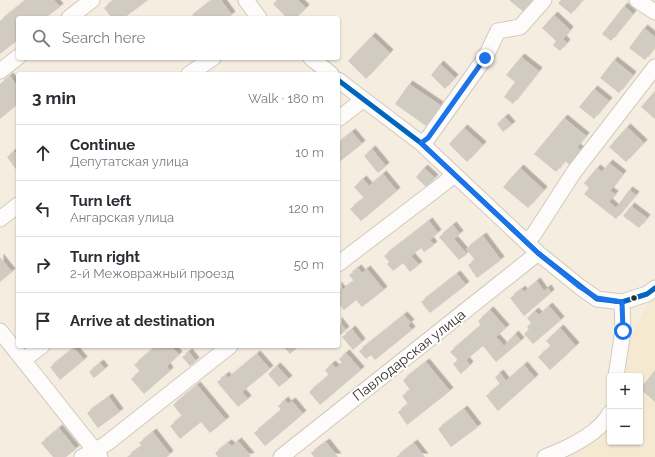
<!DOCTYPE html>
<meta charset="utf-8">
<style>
body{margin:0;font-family:Raleway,sans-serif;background:#f2f2f3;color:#2b2b33}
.controls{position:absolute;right:12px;bottom:12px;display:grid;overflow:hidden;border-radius:4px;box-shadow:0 1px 3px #0004}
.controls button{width:36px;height:36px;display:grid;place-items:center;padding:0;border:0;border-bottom:1px solid #e1e1e2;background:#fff;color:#2b2b33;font:20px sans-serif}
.stop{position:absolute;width:12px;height:12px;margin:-9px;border:3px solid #1a73e8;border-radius:50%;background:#fff}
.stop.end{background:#1a73e8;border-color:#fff;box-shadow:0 1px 4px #0008}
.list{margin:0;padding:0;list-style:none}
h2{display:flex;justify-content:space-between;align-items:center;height:52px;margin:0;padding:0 16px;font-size:17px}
h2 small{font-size:13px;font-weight:400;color:#7c7c81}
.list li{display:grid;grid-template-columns:26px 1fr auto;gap:12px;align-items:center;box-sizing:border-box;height:56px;padding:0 16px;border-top:1px solid #e1e1e2}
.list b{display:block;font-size:15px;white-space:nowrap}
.list p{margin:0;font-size:13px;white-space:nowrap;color:#7c7c81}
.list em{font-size:13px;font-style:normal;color:#7c7c81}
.icon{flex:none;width:22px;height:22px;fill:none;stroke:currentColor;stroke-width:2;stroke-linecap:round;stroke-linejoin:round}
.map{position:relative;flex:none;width:655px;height:457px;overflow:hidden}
.search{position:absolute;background:#fff;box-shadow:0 1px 3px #0004;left:16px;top:16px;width:324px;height:44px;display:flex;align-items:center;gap:10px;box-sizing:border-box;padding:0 14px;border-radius:4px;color:#7c7c81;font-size:15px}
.panel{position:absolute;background:#fff;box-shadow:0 1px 3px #0004;left:16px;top:72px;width:324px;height:276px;border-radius:4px}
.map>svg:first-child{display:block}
</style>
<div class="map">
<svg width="655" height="457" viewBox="0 0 655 457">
<defs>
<filter id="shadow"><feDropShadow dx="3.5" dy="-3.5" stdDeviation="0" flood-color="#0004"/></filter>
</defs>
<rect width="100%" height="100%" fill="#f5ede0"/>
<path fill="#f6e9d2" d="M 655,296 L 655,457 L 552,457 L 610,423 L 610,442 L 640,442 L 640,376 L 623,376 L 627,345 L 648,304 Z"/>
<path fill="#d2cbc1" filter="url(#shadow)" d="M 26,0 L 54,0 L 60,7 L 45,18 L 18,18 L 18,40 L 0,54 L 0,21 Z
M 114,0 L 148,0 L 124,18 L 112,18 L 104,8 Z
M 212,0 L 221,0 L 232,15 L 228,18 L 189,18 Z
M 277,0 L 298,0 L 306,8 L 296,18 L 287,18 L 273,4 Z
M 509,0 L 536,0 L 525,13 Z
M 561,0 L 583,0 L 571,14 L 558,3 Z
M 624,6 L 633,14 L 611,41 L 602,34 Z
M 554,15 L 570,30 L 563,39 L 567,43 L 560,51 L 553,45 L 556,41 L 542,28 Z
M 644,28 L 655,37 L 655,47 L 645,60 L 629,48 Z
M 372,36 L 390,53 L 366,79 L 348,61 Z
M 521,57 L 539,71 L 513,104 L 504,97 L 515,82 L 506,75 Z
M 614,60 L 633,75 L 619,93 L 600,78 Z
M 440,64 L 455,78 L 445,89 L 431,75 Z
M 10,76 L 18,87 L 18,104 L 0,119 L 0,84 Z
M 409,84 L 440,105 L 426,126 L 395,104 Z
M 594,89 L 609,101 L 594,119 L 579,107 Z
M 655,91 L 655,119 L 641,107 Z
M 505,117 L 512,125 L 503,132 L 497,124 Z
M 564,118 L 586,136 L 577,147 L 583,152 L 571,166 L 565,161 L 556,172 L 534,154 Z
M 627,127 L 644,143 L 626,162 L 609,147 Z
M 464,128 L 483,145 L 467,162 L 449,144 Z
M 352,132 L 362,144 L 338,163 L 338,143 Z
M 372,149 L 386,166 L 378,173 L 364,156 Z
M 14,151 L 18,156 L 18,172 L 7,157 Z
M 609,163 L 623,174 L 610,191 L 615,194 L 609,202 L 616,208 L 629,190 L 636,195 L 616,219 L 584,194 L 589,188 L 584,183 L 597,168 L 602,172 Z
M 424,168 L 435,178 L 426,187 L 416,177 Z
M 520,168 L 544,190 L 528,208 L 503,187 Z
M 383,174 L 397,191 L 361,221 L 350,209 L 364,198 L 354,187 L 363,179 L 369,186 Z
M 631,206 L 647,218 L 639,228 L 623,216 Z
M 429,221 L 438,233 L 430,240 L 434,245 L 424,252 L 421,248 L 411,256 L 419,265 L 410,272 L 403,263 L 393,271 L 387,264 L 389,262 L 384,256 Z
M 453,225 L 460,234 L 454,239 L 467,254 L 459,260 L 439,237 Z
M 483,236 L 501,260 L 477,278 L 468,265 L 475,260 L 466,249 Z
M 0,257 L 12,272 L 0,282 Z
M 358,268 L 362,273 L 367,269 L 384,290 L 362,307 L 356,300 L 344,310 L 338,303 L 338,285 L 342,290 L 354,281 L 349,275 Z
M 457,274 L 466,285 L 430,313 L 421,302 Z
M 537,281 L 544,291 L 548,288 L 551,293 L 524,316 L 510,298 L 522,289 L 524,292 Z
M 549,306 L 561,320 L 533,344 L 524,334 L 529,329 L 527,327 L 531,323 L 527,318 L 535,311 L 539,315 Z
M 490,310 L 506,328 L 496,337 L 504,346 L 515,334 L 521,341 L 496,362 L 483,346 L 466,360 L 470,365 L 461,374 L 453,364 L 458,360 L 450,352 L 481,325 L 478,321 Z
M 404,315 L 411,323 L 408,325 L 412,330 L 375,360 L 371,355 L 366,359 L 359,351 Z
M 338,320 L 346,330 L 338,337 Z
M 560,328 L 576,346 L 550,370 L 538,357 L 551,346 L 546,341 Z
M 352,329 L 362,342 L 353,350 L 342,337 Z
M 156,346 L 171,346 L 179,355 L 167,366 L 170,371 L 144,394 L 131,379 L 140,371 L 134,365 Z
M 283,346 L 299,346 L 290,354 Z
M 74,348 L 84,360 L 60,380 L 50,367 Z
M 189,352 L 196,361 L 190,366 L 182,357 Z
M 346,353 L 361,370 L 320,405 L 309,392 L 329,375 L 325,370 L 332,364 L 336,368 L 342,363 L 339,359 Z
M 257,354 L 270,369 L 242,392 L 248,399 L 238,407 L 217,382 L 226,375 L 228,378 Z
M 426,362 L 450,391 L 407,425 L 398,412 L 408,404 L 402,396 L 410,390 L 403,380 Z
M 100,363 L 105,369 L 94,378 L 89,372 Z
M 524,365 L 535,378 L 498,411 L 486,396 L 500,384 L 495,377 L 500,373 L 506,381 Z
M 277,366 L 289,379 L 279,387 L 268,374 Z
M 655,370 L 655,402 L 640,389 Z
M 197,385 L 226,420 L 210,433 L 201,422 L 180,439 L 170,426 L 182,416 L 173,405 Z
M 109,397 L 120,412 L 98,428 L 87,413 Z
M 285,400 L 288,404 L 292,401 L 303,414 L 265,446 L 254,433 L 281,410 L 278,406 Z
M 464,409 L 478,427 L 451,447 L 438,429 Z
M 59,428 L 76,449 L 66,457 L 53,457 L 41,443 Z
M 153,432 L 170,454 L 167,457 L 127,457 L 142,446 L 139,443 Z
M 238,441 L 251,456 L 249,457 L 218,457 L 215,453 L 228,443 L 232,446 Z
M 326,442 L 338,457 L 314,457 L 311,453 Z
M 414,443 L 425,457 L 396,457 Z"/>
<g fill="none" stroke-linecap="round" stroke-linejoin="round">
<g stroke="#d0c9bf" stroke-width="17">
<path id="minor" d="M 246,0 L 259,18
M 637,0 L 655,12
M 69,18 L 92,0
M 311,58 L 331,74
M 0,71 L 18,57
M 189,74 L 213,58
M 338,80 L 421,143 L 538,253 L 580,287 L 597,299 L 622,302 L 647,294 L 655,288
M 338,119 L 363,100
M 421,143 L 428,138 L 485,58 L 498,31 L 520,27 L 544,0
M 0,219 L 18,205
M 526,242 L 534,234 L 574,172 L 655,67
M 338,264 L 447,181 L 453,173
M 0,331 L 100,457
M 23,360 L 42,346
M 616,376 L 623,331 L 622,302
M 82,457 L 106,444 L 230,346
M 281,457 L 538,253
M 545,457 C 566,449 599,434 610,413"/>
</g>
<use href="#minor" stroke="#fefcfa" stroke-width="15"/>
<g stroke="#fff" stroke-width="8">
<path id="bus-1" d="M 338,80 L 421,143 L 538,253 L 597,299 L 622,302 L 647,294 L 655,288"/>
</g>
<use href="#bus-1" stroke="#0065bd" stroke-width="5"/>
</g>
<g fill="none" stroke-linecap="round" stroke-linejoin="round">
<path stroke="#1a73e8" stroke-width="5" d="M 485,58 L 428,138 L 421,143 L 538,253 L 580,287 L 597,298 L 622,302 L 623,331"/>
</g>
<circle fill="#312c23" stroke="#fff" stroke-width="1.5" cx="634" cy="298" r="3.5"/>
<g text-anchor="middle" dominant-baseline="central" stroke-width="4" stroke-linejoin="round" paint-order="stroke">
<g font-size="14" fill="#312c23" stroke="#fff">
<text transform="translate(409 355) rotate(-38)">Павлодарская улица</text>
</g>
</g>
</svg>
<div class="controls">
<button>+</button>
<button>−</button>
</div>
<div class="stop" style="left:623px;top:331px"></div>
<div class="stop end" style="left:485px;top:58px"></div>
<div class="search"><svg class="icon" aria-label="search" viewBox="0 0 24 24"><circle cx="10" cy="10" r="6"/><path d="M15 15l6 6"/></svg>Search here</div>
<section class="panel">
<h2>3 min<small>Walk · 180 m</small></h2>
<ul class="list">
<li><svg class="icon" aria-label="ahead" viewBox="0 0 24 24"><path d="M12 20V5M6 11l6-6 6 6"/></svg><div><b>Continue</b><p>Депутатская улица</p></div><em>10 m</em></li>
<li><svg class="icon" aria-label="left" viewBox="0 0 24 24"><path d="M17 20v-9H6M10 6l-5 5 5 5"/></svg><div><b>Turn left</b><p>Ангарская улица</p></div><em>120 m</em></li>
<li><svg class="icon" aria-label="right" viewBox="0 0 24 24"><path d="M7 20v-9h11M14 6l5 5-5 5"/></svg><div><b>Turn right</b><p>2-й Межовражный проезд</p></div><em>50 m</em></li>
<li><svg class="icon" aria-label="arrive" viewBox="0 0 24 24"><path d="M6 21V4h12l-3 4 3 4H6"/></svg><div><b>Arrive at destination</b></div></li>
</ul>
</section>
</div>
